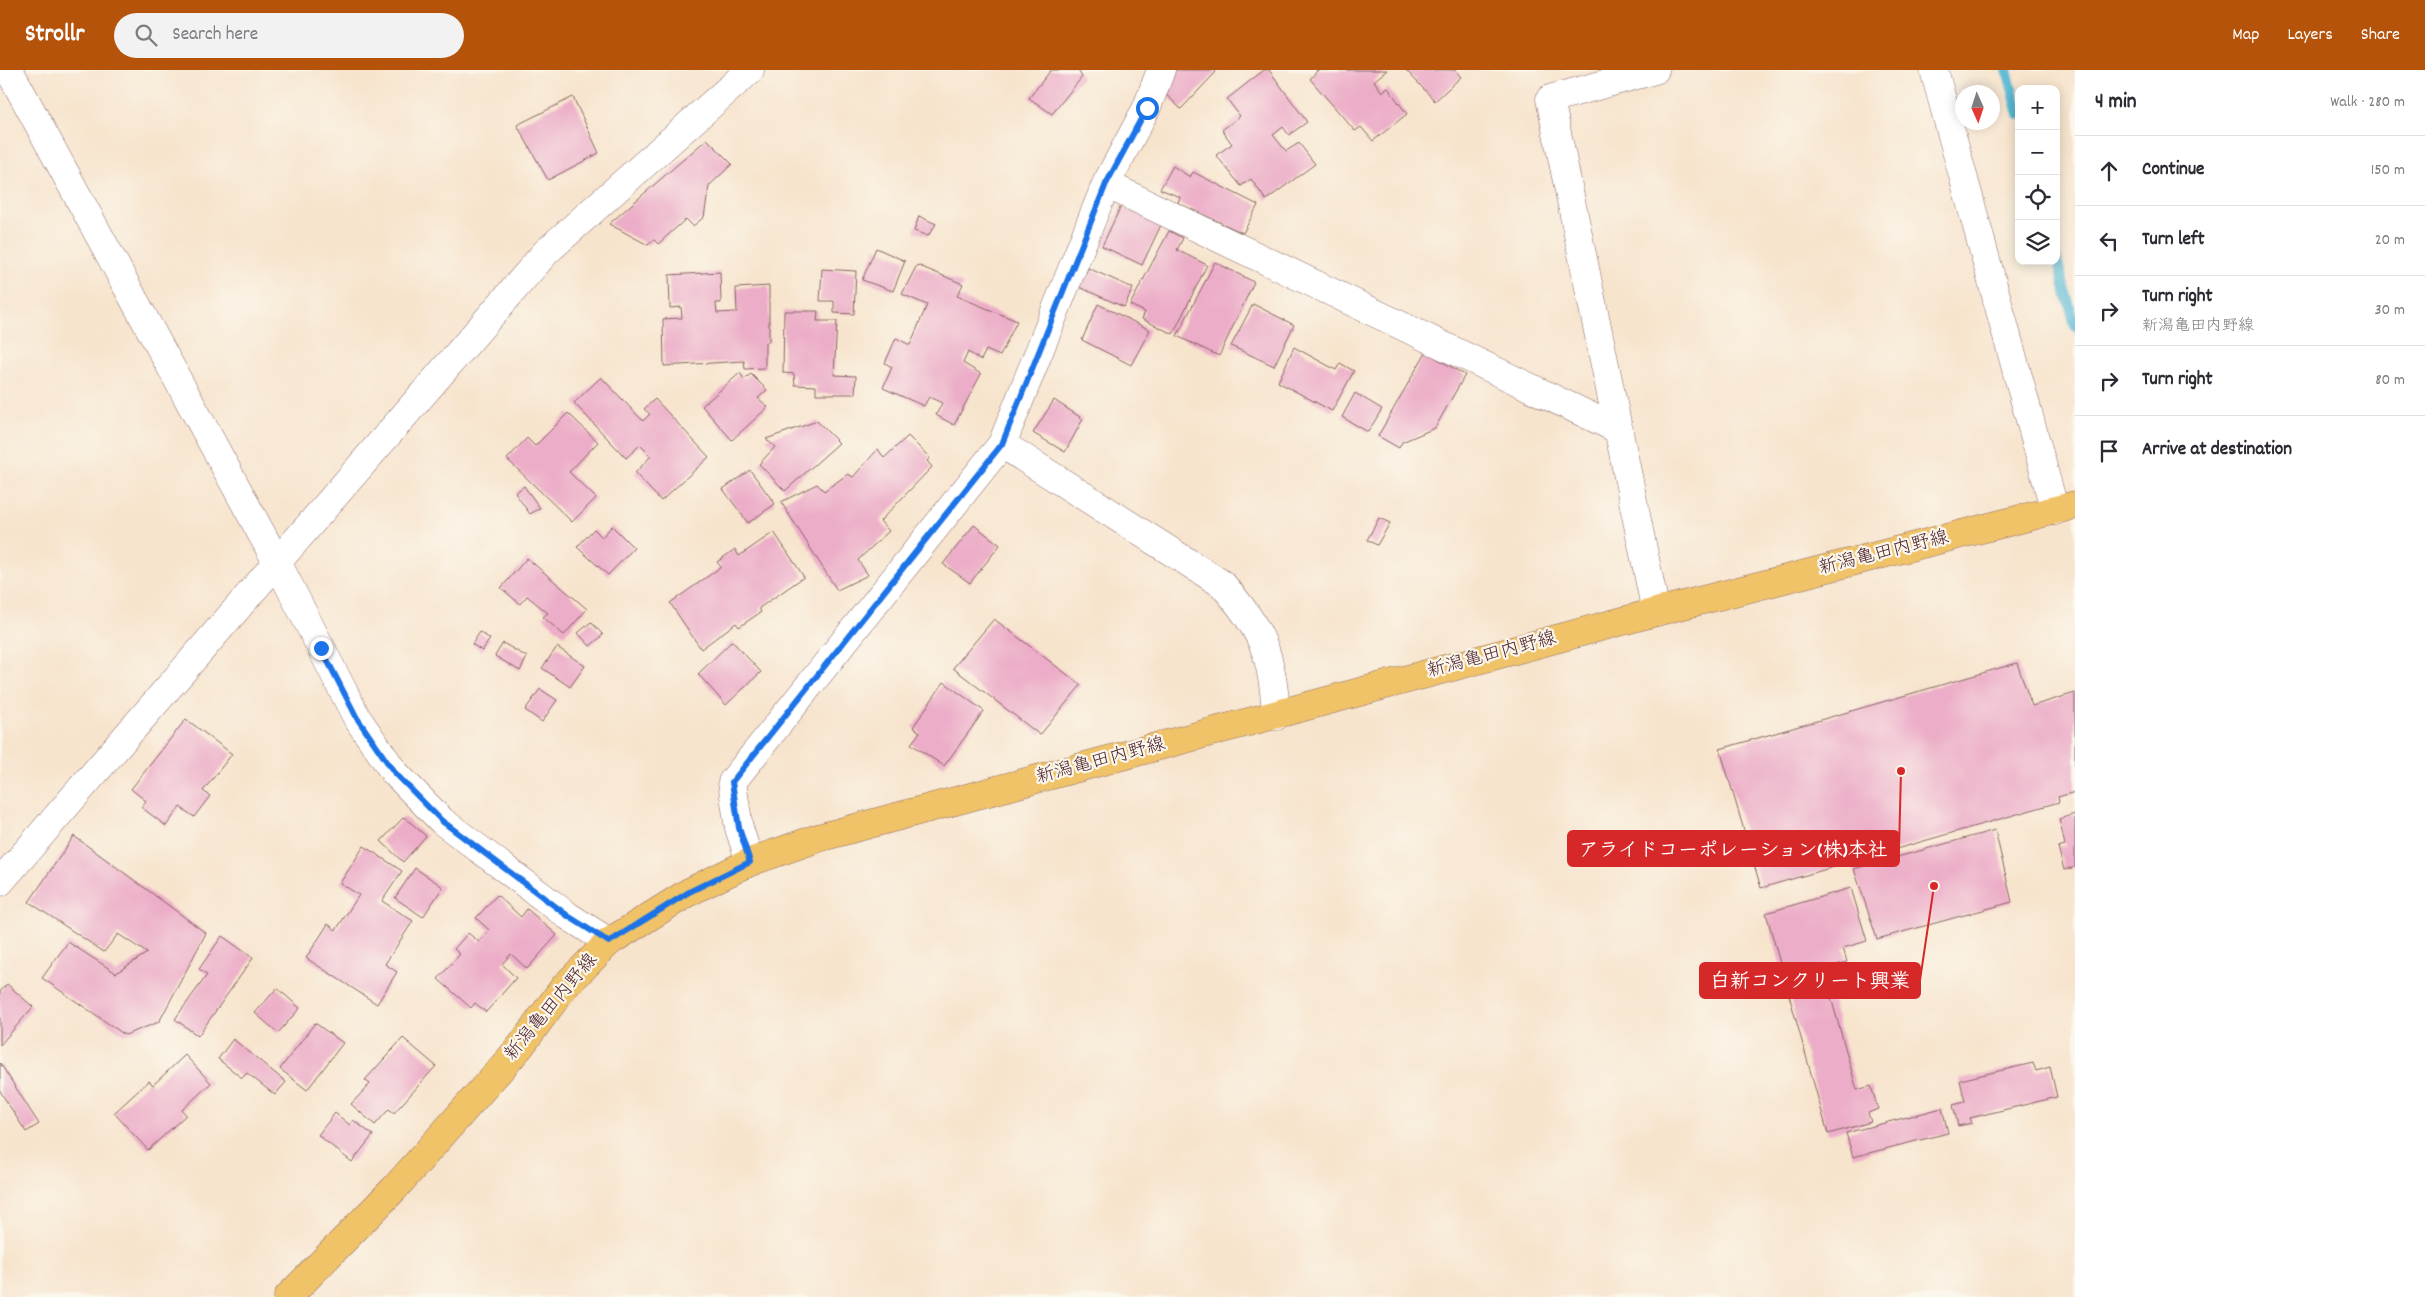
<!DOCTYPE html>
<meta charset="utf-8">
<style>
body{margin:0;font-family:Dekko,"Klee One",sans-serif;background:#f2f2f3;color:#2b2b33}
.controls{position:absolute;right:15px;top:15px;display:grid;overflow:hidden;border-radius:10px;box-shadow:0 2px 12px #0003}
.controls button{width:45px;height:45px;display:grid;place-items:center;padding:0;border:0;border-bottom:1px solid #e1e1e2;background:#fff;color:#2b2b33;font:25px sans-serif}
.compass{position:absolute;left:1955px;top:15px;width:45px;height:45px;border-radius:50%;background:#fff;box-shadow:0 2px 12px #0003;rotate:177deg}
.stop{position:absolute;width:15px;height:15px;margin:-11px;border:4px solid #1a73e8;border-radius:50%;background:#fff}
.stop.end{background:#1a73e8;border-color:#fff;box-shadow:0 1px 5px #0008}
.list{margin:0;padding:0;list-style:none}
h2{display:flex;justify-content:space-between;align-items:center;height:65px;margin:0;padding:0 20px;font-size:21px}
h2 small{font-size:16px;font-weight:400;color:#7c7c81}
.list li{display:grid;grid-template-columns:32px 1fr auto;gap:15px;align-items:center;box-sizing:border-box;height:70px;padding:0 20px;border-top:1px solid #e1e1e2}
.list b{display:block;font-size:19px;white-space:nowrap}
.list p{margin:0;font-size:16px;white-space:nowrap;color:#7c7c81}
.list em{font-size:16px;font-style:normal;color:#7c7c81}
.icon{flex:none;width:28px;height:28px;fill:none;stroke:currentColor;stroke-width:2;stroke-linecap:round;stroke-linejoin:round}
.map{position:relative;flex:none;width:2075px;height:1227px;overflow:hidden}
header{display:flex;align-items:center;gap:30px;box-sizing:border-box;height:70px;padding:0 25px;background:#b45309;color:#fff}
header strong{font-size:24px}
nav{display:flex;gap:28px;margin-inline-start:auto;font-size:18px}
.search{width:350px;height:45px;background:#f2f2f3;display:flex;align-items:center;gap:12px;box-sizing:border-box;padding:0 18px;border-radius:28px;color:#7c7c81;font-size:19px}
main{display:flex}
aside{flex:1;background:#fff}
.map>svg:first-child{display:block}
</style>
<header>
<strong>Strollr</strong>
<div class="search"><svg class="icon" aria-label="search" viewBox="0 0 24 24"><circle cx="10" cy="10" r="6"/><path d="M15 15l6 6"/></svg>Search here</div>
<nav><a>Map</a><a>Layers</a><a>Share</a></nav>
</header>
<main>
<div class="map">
<svg width="2075" height="1227" viewBox="0 0 2075 1227">
<rect width="100%" height="100%" fill="#fbf7ec"/>
<filter id="ink" filterUnits="userSpaceOnUse"><feTurbulence type="fractalNoise" baseFrequency=".02" numOctaves="2"/><feDisplacementMap in="SourceGraphic" scale="10" xChannelSelector="R" yChannelSelector="G"/><feConvolveMatrix kernelMatrix="1 2 1 2 8 2 1 2 1" color-interpolation-filters="sRGB"/></filter>
<filter id="wash" filterUnits="userSpaceOnUse"><feTurbulence type="fractalNoise" baseFrequency=".0096" numOctaves="4" result="noise"/><feDisplacementMap in="SourceGraphic" scale="20" xChannelSelector="R" yChannelSelector="G"/><feGaussianBlur stdDeviation="1.12" result="paint"/><feColorMatrix in="noise" values="0 0 0 0 0 0 0 0 0 0 0 0 0 0 0 0 0 1.4 0 .05"/><feComposite in="paint" operator="in"/></filter>
<g filter="url(#wash)">
<rect width="100%" height="100%" fill="#f7e4cd"/>
<g fill="none" stroke-linecap="round" stroke-linejoin="round">
<path stroke="#55b7d3" stroke-width="10" d="M 2007,0 L 2019,45
M 2056,186 L 2075,256"/>
</g>
<g id="blocks">
<path fill="#ecadc8" d="M 1051,0 L 1078,0 L 1082,7 L 1052,44 L 1029,28 Z
M 1172,0 L 1214,0 L 1216,2 L 1181,39 L 1158,17 Z
M 1264,0 L 1269,0 L 1307,52 L 1289,65 L 1283,57 L 1273,65 L 1286,81 L 1299,73 L 1315,94 L 1266,130 L 1251,109 L 1241,116 L 1216,85 L 1232,74 L 1222,60 L 1240,46 L 1227,29 Z
M 1316,0 L 1387,0 L 1374,11 L 1382,22 L 1388,18 L 1407,44 L 1373,71 L 1361,57 L 1355,61 L 1310,9 L 1317,1 Z
M 1406,0 L 1455,0 L 1461,7 L 1435,31 Z
M 573,27 L 599,83 L 548,110 L 517,55 Z
M 707,69 L 732,94 L 709,116 L 704,147 L 693,156 L 686,149 L 658,174 L 654,170 L 648,175 L 609,154 Z
M 1173,96 L 1190,107 L 1193,102 L 1258,135 L 1243,163 L 1178,133 L 1180,127 L 1160,119 Z
M 1121,136 L 1161,155 L 1142,195 L 1102,176 Z
M 919,146 L 936,154 L 928,166 L 914,161 Z
M 1169,161 L 1183,168 L 1177,180 L 1207,195 L 1173,264 L 1142,249 L 1145,242 L 1130,235 Z
M 876,178 L 905,191 L 893,221 L 862,210 Z
M 1215,192 L 1254,212 L 1219,286 L 1177,266 Z
M 917,195 L 963,214 L 957,226 L 1017,251 L 1000,286 L 986,280 L 981,290 L 968,282 L 963,293 L 981,304 L 954,355 L 936,345 L 942,333 L 929,327 L 924,336 L 883,318 L 892,297 L 885,293 L 896,268 L 910,275 L 927,235 L 902,224 Z
M 1088,198 L 1133,218 L 1124,237 L 1079,217 Z
M 822,199 L 856,201 L 854,244 L 834,243 L 834,231 L 820,231 Z
M 720,202 L 721,233 L 716,233 L 717,243 L 737,242 L 736,218 L 769,216 L 769,272 L 765,272 L 765,298 L 745,299 L 744,291 L 664,296 L 663,249 L 682,248 L 681,237 L 670,238 L 669,205 Z
M 1098,234 L 1150,260 L 1131,295 L 1082,270 Z
M 1253,234 L 1294,255 L 1274,296 L 1231,276 Z
M 784,241 L 818,241 L 817,251 L 837,251 L 834,305 L 856,306 L 855,324 L 816,324 L 816,316 L 795,315 L 794,304 L 783,303 Z
M 1294,277 L 1336,300 L 1340,293 L 1354,301 L 1332,341 L 1278,312 Z
M 1426,282 L 1465,305 L 1435,358 L 1402,372 L 1399,378 L 1378,366 Z
M 740,303 L 744,309 L 751,304 L 767,320 L 758,328 L 768,337 L 732,370 L 702,336 Z
M 601,307 L 643,351 L 650,344 L 644,339 L 655,329 L 709,387 L 661,431 L 635,403 L 651,386 L 640,375 L 626,388 L 574,333 Z
M 1355,323 L 1382,339 L 1368,362 L 1342,347 Z
M 1054,330 L 1083,349 L 1065,382 L 1033,363 Z
M 568,343 L 598,372 L 569,402 L 596,428 L 572,452 L 507,389 L 527,368 L 535,376 Z
M 817,351 L 839,373 L 785,421 L 759,394 L 775,377 L 766,369 Z
M 908,366 L 930,388 L 927,391 L 932,397 L 880,451 L 889,461 L 858,490 L 868,505 L 837,520 L 781,432 L 817,414 L 824,421 L 848,404 L 853,407 L 878,379 L 884,388 Z
M 750,400 L 775,434 L 748,453 L 723,419 Z
M 524,416 L 540,438 L 530,444 L 515,423 Z
M 1379,448 L 1390,453 L 1377,475 L 1367,470 Z
M 974,455 L 1000,475 L 970,513 L 943,494 Z
M 612,456 L 634,478 L 608,505 L 577,477 L 594,459 L 602,467 Z
M 774,462 L 804,507 L 759,538 L 761,542 L 739,557 L 736,553 L 701,579 L 670,533 L 721,497 L 717,492 L 735,479 L 739,486 Z
M 527,488 L 587,539 L 564,565 L 543,547 L 548,543 L 527,526 L 520,534 L 501,518 Z
M 994,549 L 1081,615 L 1040,665 L 953,598 Z
M 591,552 L 603,565 L 590,576 L 578,563 Z
M 480,562 L 490,569 L 482,581 L 472,574 Z
M 732,571 L 761,602 L 726,635 L 698,604 Z
M 503,573 L 527,587 L 520,601 L 495,586 Z
M 557,577 L 585,596 L 570,617 L 542,598 Z
M 2017,593 L 2032,636 L 2075,623 L 2075,722 L 2058,727 L 2059,732 L 1761,818 L 1720,679 Z
M 944,612 L 984,641 L 944,696 L 911,674 L 920,662 L 913,657 Z
M 540,619 L 557,630 L 542,652 L 525,640 Z
M 186,649 L 232,684 L 203,721 L 210,726 L 194,747 L 180,737 L 166,756 L 141,737 L 146,731 L 131,719 Z
M 2075,744 L 2075,797 L 2064,800 L 2058,777 L 2065,775 L 2059,749 Z
M 404,747 L 426,766 L 403,792 L 381,771 Z
M 1995,760 L 2012,832 L 1877,869 L 1854,799 Z
M 74,766 L 206,863 L 159,952 L 125,965 L 42,908 L 68,872 L 116,903 L 147,883 L 118,864 L 104,882 L 29,832 Z
M 364,776 L 402,801 L 382,831 L 413,851 L 385,894 L 397,902 L 377,934 L 306,888 L 328,854 L 336,860 L 359,825 L 340,813 Z
M 415,798 L 443,817 L 423,847 L 395,828 Z
M 1851,818 L 1867,871 L 1843,878 L 1847,892 L 1823,899 L 1857,1020 L 1871,1016 L 1878,1039 L 1868,1043 L 1871,1052 L 1828,1064 L 1766,843 Z
M 497,825 L 521,847 L 527,839 L 557,865 L 527,899 L 511,884 L 502,894 L 516,908 L 486,942 L 475,933 L 471,938 L 438,909 L 460,884 L 454,879 L 468,863 L 479,872 L 489,860 L 476,848 Z
M 222,866 L 253,888 L 198,966 L 175,949 L 207,905 L 199,899 Z
M 7,914 L 33,937 L 0,975 L 0,922 Z
M 277,918 L 300,938 L 278,963 L 255,943 Z
M 315,953 L 343,973 L 307,1020 L 280,999 Z
M 403,968 L 436,996 L 394,1043 L 389,1039 L 375,1055 L 351,1034 L 370,1014 L 365,1010 Z
M 233,969 L 286,1012 L 275,1025 L 247,1003 L 242,1008 L 218,989 Z
M 185,985 L 211,1013 L 182,1040 L 186,1045 L 148,1080 L 114,1043 L 149,1011 L 153,1015 Z
M 0,993 L 39,1054 L 26,1062 L 0,1021 Z
M 2033,993 L 2036,1001 L 2050,997 L 2057,1027 L 1970,1048 L 1972,1053 L 1958,1056 L 1953,1035 L 1965,1032 L 1960,1010 Z
M 1942,1038 L 1948,1063 L 1853,1087 L 1846,1063 Z
M 335,1043 L 350,1055 L 353,1050 L 373,1065 L 352,1092 L 318,1065 Z"/>
</g>
</g>
<g filter="url(#ink)">
<use href="#blocks" fill-opacity="0" stroke="#876464" stroke-width="1"/>
<g fill="none" stroke-linecap="round" stroke-linejoin="round">
<g stroke="#876464" stroke-width="29">
<path id="minor" d="M 9,0 L 278,494 L 357,648 L 394,702 L 442,751 L 568,846 L 609,872
M 1655,0 L 1550,29 L 1656,542
M 1934,0 L 2055,441
M 1106,114 L 1619,360
M 1002,374 L 1222,514 C 1262,559 1273,585 1276,646
M 750,792 L 739,758 L 732,712 L 1002,374 L 1106,114 L 1147,37 L 1161,0
M 0,812 L 546,182 L 750,0"/>
</g>
<g stroke="#876464" stroke-width="29">
<path id="primary" d="M 288,1227 L 394,1119 L 520,977 L 564,917 L 609,872 L 689,822 L 750,792 L 818,768 L 1656,542 L 2075,435"/>
</g>
<use href="#minor" stroke="#fff" stroke-width="28"/>
<use href="#primary" stroke="#f1c369" stroke-width="28"/>
</g>
</g>
<g fill="none" stroke-linecap="round" stroke-linejoin="round" filter="url(#ink)">
<path stroke="#1a73e8" stroke-width="6" d="M 321,578 L 357,648 L 394,702 L 442,751 L 568,846 L 609,872 L 689,822 L 750,792 L 739,758 L 732,712 L 1002,374 L 1106,114 L 1147,38"/>
</g>
<g text-anchor="middle" dominant-baseline="central" stroke-width="4.5" stroke-linejoin="round" paint-order="stroke">
<g font-size="19" fill="#4a1f2b" stroke="#fbf7ec">
<text transform="translate(1884 484) rotate(-14)">新潟亀田内野線</text>
<text transform="translate(1492 586) rotate(-15)">新潟亀田内野線</text>
<text transform="translate(1101 692) rotate(-15)">新潟亀田内野線</text>
<text transform="translate(552 938) rotate(-50)">新潟亀田内野線</text>
</g>
</g>
<path fill="none" stroke="#d62828" stroke-width="2" d="M1901 701L1899 779M1934 816L1920 910"/>
<g fill="#d62828" stroke="#fbf7ec" stroke-width="2">
<circle cx="1901" cy="701" r="5"/>
<circle cx="1934" cy="816" r="5"/>
</g>
<g fill="#d62828" stroke="#d62828" stroke-width="2">
<rect x="1568" y="761" width="331" height="35" rx="5"/>
<rect x="1700" y="893" width="220" height="35" rx="5"/>
</g>
<g font-size="20" text-anchor="middle" font-weight="bold" fill="#fff">
<text x="1733" y="786">アライドコーポレーション(株)本社</text>
<text x="1810" y="917">白新コンクリート興業</text>
</g>
</svg>
<div class="controls">
<button>+</button>
<button>−</button>
<button><svg class="icon" aria-label="locate" viewBox="0 0 24 24"><circle cx="12" cy="12" r="6"/><path d="M12 2v4M12 18v4M2 12h4M18 12h4"/></svg></button>
<button><svg class="icon" aria-label="layers" viewBox="0 0 24 24"><path d="M12 4l9 5-9 5-9-5zM3 14l9 5 9-5"/></svg></button>
</div>
<svg class="compass" viewBox="-18 -18 36 36"><path d="M0-13l5 13h-10z" fill="#e53935"/><path d="M0 13l5-13h-10z" fill="#7c7c81"/></svg>
<div class="stop" style="left:1147px;top:38px"></div>
<div class="stop end" style="left:321px;top:578px"></div>
</div>
<aside>
<h2>4 min<small>Walk · 280 m</small></h2>
<ul class="list">
<li><svg class="icon" aria-label="ahead" viewBox="0 0 24 24"><path d="M12 20V5M6 11l6-6 6 6"/></svg><div><b>Continue</b></div><em>150 m</em></li>
<li><svg class="icon" aria-label="left" viewBox="0 0 24 24"><path d="M17 20v-9H6M10 6l-5 5 5 5"/></svg><div><b>Turn left</b></div><em>20 m</em></li>
<li><svg class="icon" aria-label="right" viewBox="0 0 24 24"><path d="M7 20v-9h11M14 6l5 5-5 5"/></svg><div><b>Turn right</b><p>新潟亀田内野線</p></div><em>30 m</em></li>
<li><svg class="icon" aria-label="right" viewBox="0 0 24 24"><path d="M7 20v-9h11M14 6l5 5-5 5"/></svg><div><b>Turn right</b></div><em>80 m</em></li>
<li><svg class="icon" aria-label="arrive" viewBox="0 0 24 24"><path d="M6 21V4h12l-3 4 3 4H6"/></svg><div><b>Arrive at destination</b></div></li>
</ul>
</aside>
</main>
